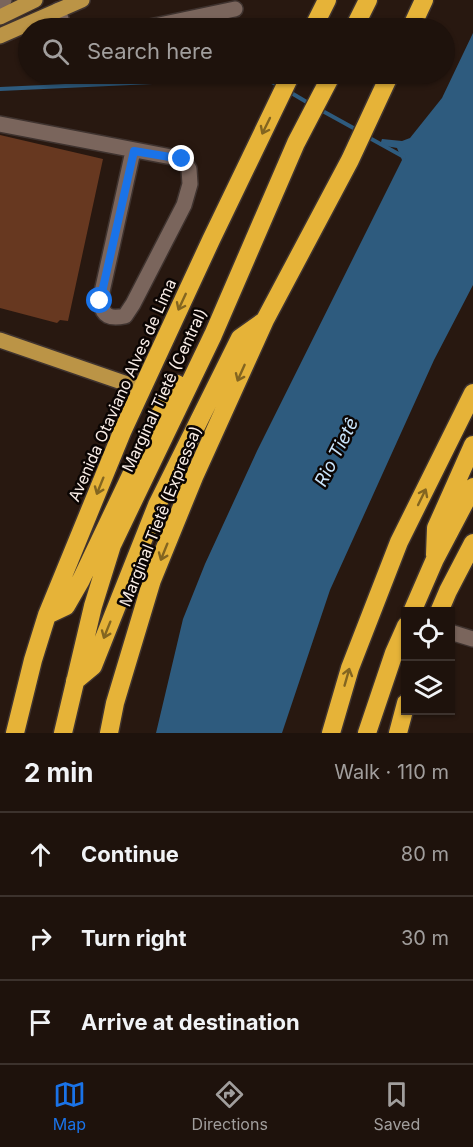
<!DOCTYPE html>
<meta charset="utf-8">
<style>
body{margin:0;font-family:Inter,sans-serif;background:#261b15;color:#f1f3f6}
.controls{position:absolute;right:18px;bottom:18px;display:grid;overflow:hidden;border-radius:0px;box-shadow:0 2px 4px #0004}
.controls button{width:54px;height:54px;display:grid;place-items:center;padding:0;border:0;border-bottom:2px solid #3c322d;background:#1e120c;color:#f1f3f6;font:30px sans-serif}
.stop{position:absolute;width:18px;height:18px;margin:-14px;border:4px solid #1a73e8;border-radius:50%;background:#fff}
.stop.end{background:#1a73e8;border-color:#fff;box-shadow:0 2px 6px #0008}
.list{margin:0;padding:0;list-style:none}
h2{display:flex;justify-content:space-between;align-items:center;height:78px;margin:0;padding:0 24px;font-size:26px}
h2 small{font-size:20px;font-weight:400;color:#a19e9d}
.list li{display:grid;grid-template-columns:39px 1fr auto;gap:18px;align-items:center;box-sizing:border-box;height:84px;padding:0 24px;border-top:2px solid #3c322d}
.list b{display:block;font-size:22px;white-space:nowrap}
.list em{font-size:20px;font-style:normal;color:#a19e9d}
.icon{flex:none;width:33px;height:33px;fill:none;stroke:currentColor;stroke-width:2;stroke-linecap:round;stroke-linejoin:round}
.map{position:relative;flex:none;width:473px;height:733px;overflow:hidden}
.search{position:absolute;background:#1e120c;box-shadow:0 2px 4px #0004;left:18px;right:18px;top:18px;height:66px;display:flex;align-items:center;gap:15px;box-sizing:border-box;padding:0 21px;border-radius:33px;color:#a19e9d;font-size:22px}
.sheet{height:330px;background:#1e120c}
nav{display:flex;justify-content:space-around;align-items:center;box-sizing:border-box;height:84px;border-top:2px solid #3c322d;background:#1e120c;font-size:16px;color:#a19e9d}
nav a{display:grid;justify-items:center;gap:3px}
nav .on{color:#1a73e8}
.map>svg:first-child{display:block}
</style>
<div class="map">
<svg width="473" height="733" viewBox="0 0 473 733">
<rect width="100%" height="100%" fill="#281810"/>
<path fill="#2e5b7e" d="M 473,33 L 473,285 L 434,360 L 330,590 L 282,733 L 156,733 L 183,619 L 205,564 L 257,451 L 402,160 L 397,148 L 380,145 L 382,139 L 402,141 L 410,138 L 442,98 Z"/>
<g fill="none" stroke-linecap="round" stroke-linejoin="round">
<path stroke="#2e5b7e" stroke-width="4" d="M 0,89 L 263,77 L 279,86
M 288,91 L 310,104
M 319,109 L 357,130
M 366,136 L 404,157"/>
</g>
<path fill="#673820" d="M 0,135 L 103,159 L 68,321 L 60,320 L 57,323 L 0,308 Z"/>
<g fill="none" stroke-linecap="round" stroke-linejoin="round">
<g stroke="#3f332f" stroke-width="18">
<path id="minor" d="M 0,2 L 4,0
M 58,10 L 64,28
M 145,28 L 235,9
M 0,124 L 182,159 L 189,169 L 190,184 L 184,205 L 133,304 L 125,316 C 110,319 103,317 100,301 L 133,151
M 450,632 L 473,639"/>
</g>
<g stroke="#3f332f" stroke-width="18">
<path id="major" d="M 0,17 L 35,0
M 0,36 L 82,0
M 0,340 L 142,389"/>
</g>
<g stroke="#3f332f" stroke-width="21">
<path id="highway" d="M 313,28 L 327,0
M 354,28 L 368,0
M 411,28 L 424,0
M 435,555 L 436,528 L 473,445
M 412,612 L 435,559 L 473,487
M 439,612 L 448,591 L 473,543
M 47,615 L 66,606 L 81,580 L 160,414 L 177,384
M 75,681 L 93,666 L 157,505 L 240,338 L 264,321
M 15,733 L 33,660 L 47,615 L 122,432 L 211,240 L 291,74
M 63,733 L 93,606 L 112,545 L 213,335 L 296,143 L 332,74
M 109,733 L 115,703 L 152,580 L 194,477 L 265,320 L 350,160 L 390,74
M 331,733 L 350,668 L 399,542 L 473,393
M 367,733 L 394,653 L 406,626
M 398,733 L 406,703"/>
</g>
<use href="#minor" stroke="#7a655c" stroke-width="15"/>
<use href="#major" stroke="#bb9446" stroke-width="15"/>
<use href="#highway" stroke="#e6b338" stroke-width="18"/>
</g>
<defs><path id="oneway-shaft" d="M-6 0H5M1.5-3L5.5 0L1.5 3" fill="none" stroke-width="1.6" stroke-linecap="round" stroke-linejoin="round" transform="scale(1.5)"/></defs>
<g stroke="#836520">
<use href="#oneway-shaft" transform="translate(266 126) rotate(116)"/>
<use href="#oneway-shaft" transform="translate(182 302) rotate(115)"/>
<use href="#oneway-shaft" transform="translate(241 373) rotate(114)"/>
<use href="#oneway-shaft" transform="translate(100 486) rotate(112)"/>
<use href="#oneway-shaft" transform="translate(422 497) rotate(-64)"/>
<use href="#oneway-shaft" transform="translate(164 552) rotate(112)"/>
<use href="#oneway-shaft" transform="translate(107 630) rotate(112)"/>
<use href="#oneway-shaft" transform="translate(347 677) rotate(-74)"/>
</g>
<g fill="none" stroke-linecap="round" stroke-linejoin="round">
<path stroke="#1a73e8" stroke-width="8" d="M 100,301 L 134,151 L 182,159"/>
</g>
<g text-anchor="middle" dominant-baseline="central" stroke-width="5" stroke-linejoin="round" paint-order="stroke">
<g font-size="16" fill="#f9ede7" stroke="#0b0503">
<text transform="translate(122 390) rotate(-66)">Avenida Otaviano Alves de Lima</text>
<text transform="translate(164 390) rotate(-65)">Marginal Tietê (Central)</text>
<text transform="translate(160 516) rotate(-68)">Marginal Tietê (Expressa)</text>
</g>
<g font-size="18" font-style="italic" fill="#cae5fc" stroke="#0b0503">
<text transform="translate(336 452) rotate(-63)">Rio Tietê</text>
</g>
</g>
</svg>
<div class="controls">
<button><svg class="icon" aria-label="locate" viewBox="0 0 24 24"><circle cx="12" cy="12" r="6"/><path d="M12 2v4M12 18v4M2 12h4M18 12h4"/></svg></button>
<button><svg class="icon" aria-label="layers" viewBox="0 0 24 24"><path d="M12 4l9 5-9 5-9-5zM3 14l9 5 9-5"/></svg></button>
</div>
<div class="stop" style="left:100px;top:301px"></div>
<div class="stop end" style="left:182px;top:159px"></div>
<div class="search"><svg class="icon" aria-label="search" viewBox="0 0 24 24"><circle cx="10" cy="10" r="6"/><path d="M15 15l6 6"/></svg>Search here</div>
</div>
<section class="sheet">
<h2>2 min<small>Walk · 110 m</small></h2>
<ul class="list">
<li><svg class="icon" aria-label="ahead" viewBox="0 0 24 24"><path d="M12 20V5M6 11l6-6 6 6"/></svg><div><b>Continue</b></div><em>80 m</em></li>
<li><svg class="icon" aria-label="right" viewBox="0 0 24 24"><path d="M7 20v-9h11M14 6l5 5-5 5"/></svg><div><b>Turn right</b></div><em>30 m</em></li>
<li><svg class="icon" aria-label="arrive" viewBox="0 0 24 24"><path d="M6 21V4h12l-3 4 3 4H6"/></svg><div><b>Arrive at destination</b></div></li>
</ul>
</section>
<nav>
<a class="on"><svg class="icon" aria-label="map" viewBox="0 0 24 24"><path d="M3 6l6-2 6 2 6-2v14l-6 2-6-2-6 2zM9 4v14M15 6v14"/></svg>Map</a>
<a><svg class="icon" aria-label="directions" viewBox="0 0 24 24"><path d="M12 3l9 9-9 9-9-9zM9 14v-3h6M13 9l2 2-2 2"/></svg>Directions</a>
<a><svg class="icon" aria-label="saved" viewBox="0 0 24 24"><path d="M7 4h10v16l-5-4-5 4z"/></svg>Saved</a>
</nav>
